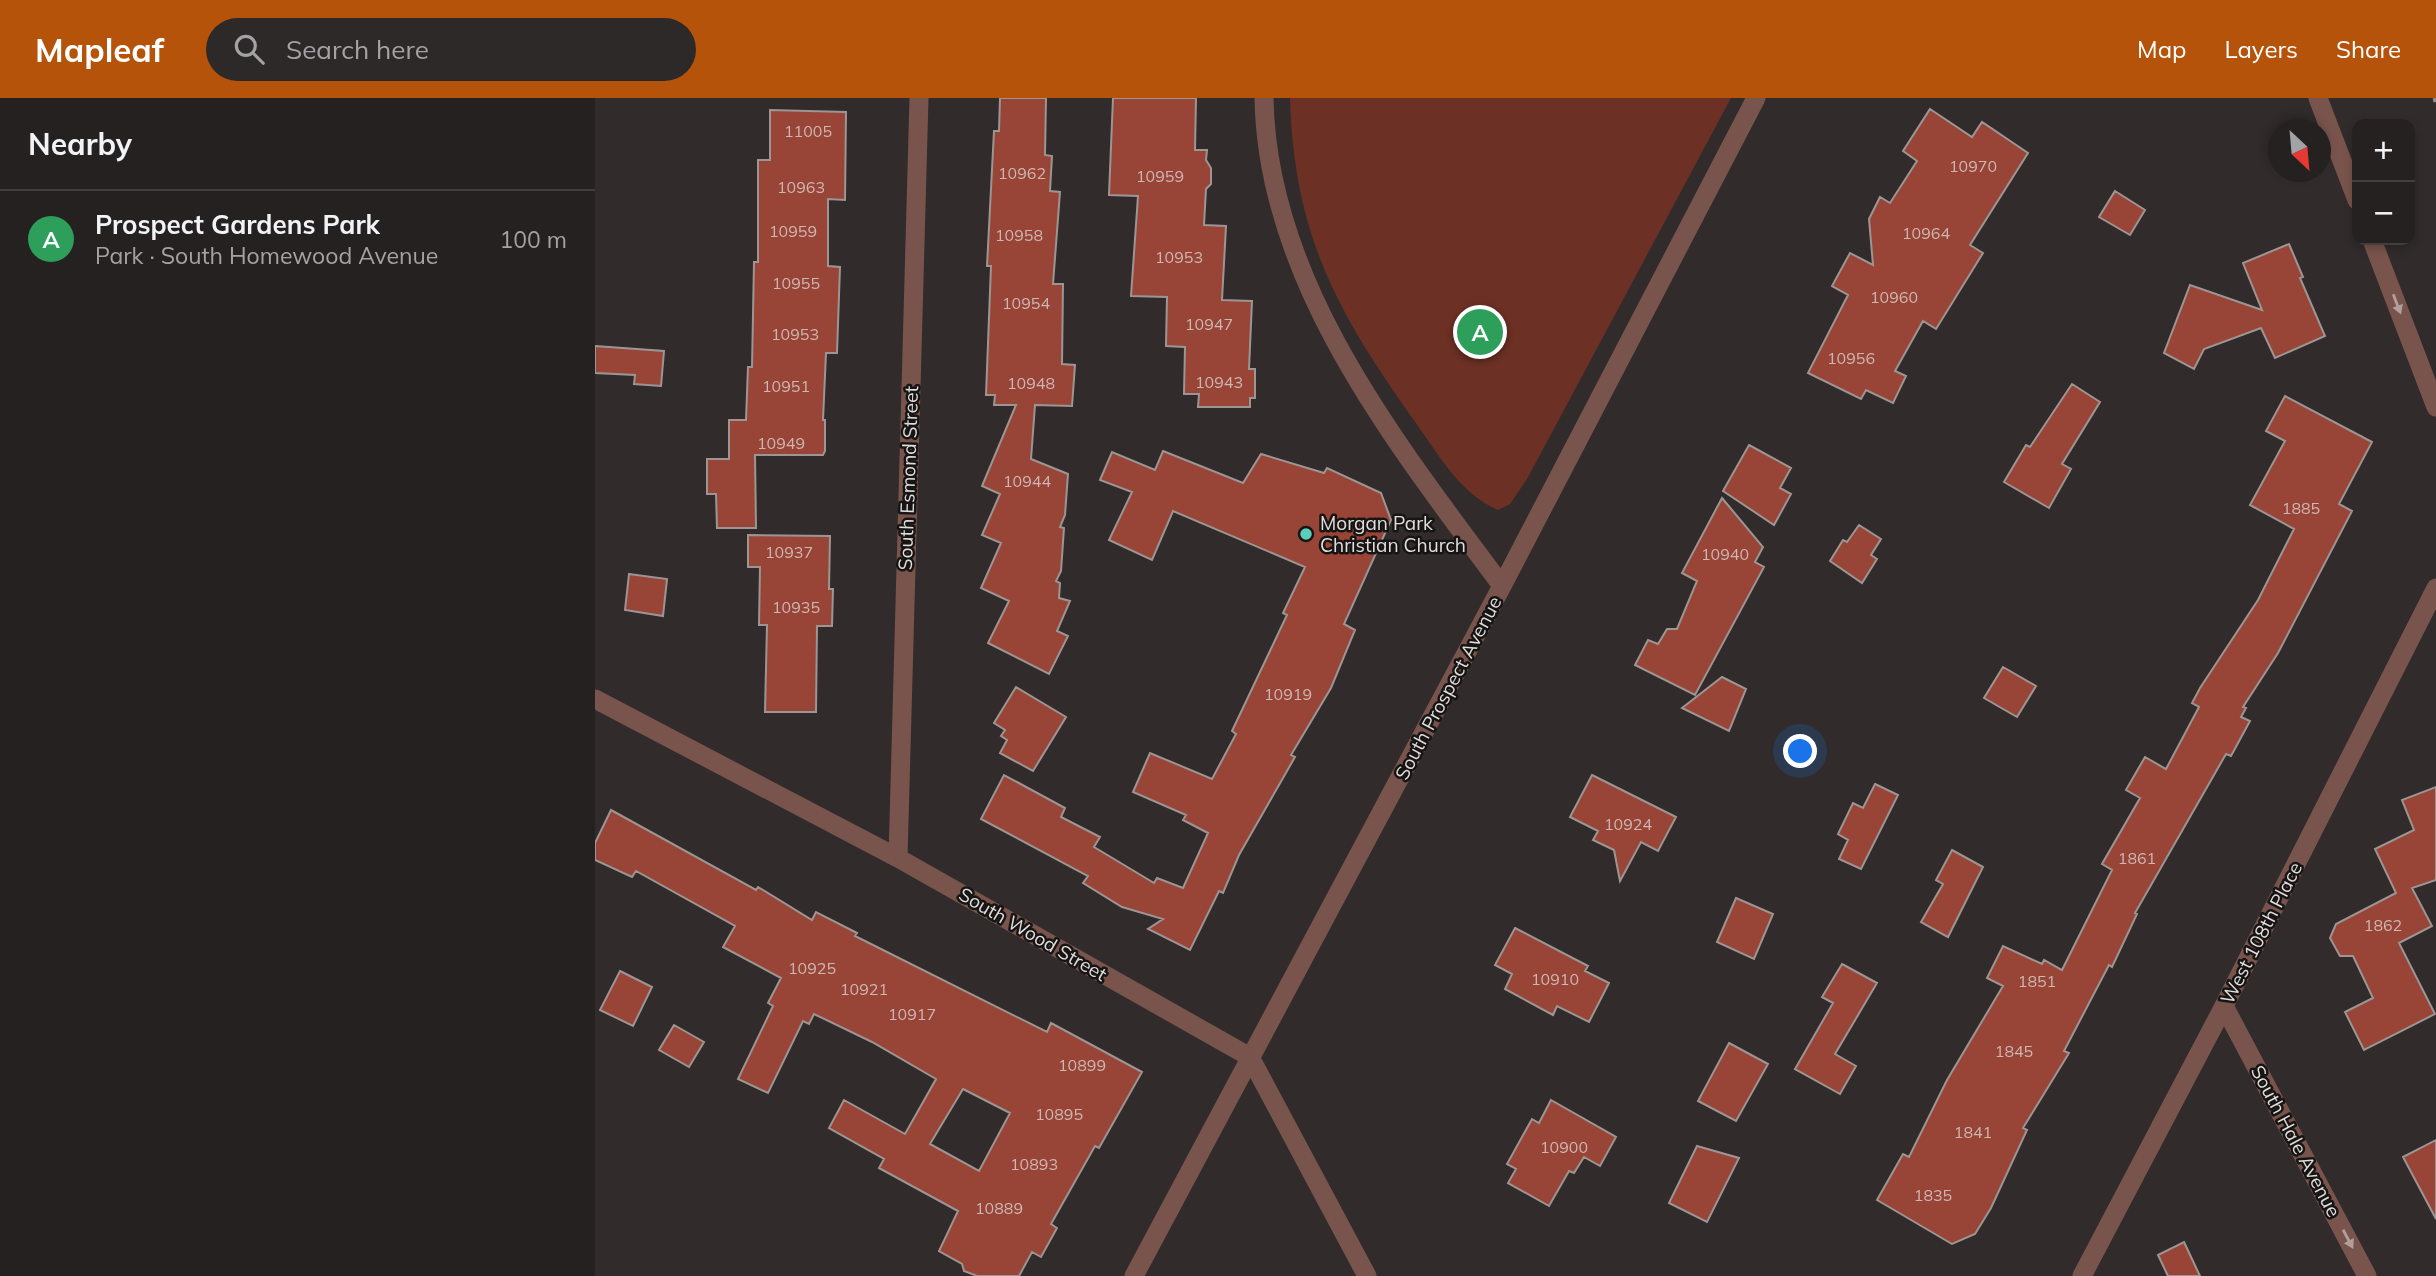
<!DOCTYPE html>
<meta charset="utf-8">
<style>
body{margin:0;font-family:Mulish,sans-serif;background:#2d2929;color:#f1f3f6}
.controls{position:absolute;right:21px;top:21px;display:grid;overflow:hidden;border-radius:14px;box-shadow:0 4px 10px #0003}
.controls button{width:63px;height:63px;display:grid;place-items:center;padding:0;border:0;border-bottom:2px solid #423e3e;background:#252120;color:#f1f3f6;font:35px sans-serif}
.compass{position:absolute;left:1673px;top:21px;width:63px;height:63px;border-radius:50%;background:#252120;box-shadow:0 4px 10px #0003;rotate:154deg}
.you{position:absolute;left:1206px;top:654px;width:24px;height:24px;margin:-18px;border:5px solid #fff;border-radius:50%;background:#1a73e8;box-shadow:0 0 0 10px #1a73e833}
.badge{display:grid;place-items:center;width:46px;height:46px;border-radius:50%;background:#b45309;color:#fff;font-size:23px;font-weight:700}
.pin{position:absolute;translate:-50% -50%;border:4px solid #fff;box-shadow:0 2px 7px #0006}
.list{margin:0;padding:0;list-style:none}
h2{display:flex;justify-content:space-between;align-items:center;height:91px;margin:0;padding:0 28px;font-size:30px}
h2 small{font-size:23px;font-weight:400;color:#a3a3a5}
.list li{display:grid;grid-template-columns:46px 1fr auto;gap:21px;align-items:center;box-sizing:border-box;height:98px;padding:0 28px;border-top:2px solid #423e3e}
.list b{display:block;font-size:26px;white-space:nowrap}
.list p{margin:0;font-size:23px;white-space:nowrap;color:#a3a3a5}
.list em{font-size:23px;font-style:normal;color:#a3a3a5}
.icon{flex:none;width:38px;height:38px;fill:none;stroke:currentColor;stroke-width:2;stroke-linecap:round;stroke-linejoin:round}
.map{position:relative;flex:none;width:1841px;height:1178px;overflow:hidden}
header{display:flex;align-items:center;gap:42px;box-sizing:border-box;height:98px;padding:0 35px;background:#b45309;color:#fff}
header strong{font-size:33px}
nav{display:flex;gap:38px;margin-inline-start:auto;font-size:24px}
.search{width:490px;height:63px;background:#2d2929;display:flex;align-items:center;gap:18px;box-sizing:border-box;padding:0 24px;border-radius:38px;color:#a3a3a5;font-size:26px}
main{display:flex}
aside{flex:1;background:#252120}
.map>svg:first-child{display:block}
</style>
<header>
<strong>Mapleaf</strong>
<div class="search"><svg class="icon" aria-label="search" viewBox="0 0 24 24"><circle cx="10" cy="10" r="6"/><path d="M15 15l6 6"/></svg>Search here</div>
<nav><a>Map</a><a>Layers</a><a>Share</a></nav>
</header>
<main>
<aside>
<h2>Nearby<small></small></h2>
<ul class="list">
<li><span class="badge" style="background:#2e9e5b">A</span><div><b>Prospect Gardens Park</b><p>Park · South Homewood Avenue</p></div><em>100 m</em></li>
</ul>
</aside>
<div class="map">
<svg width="1841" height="1178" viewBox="0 0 1841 1178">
<rect width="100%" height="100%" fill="#312c2b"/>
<path fill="#6d3025" d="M 695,0 L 1136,0 L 932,381 L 915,406 L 903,412 C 866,396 845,359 823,328 C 744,217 699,140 695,0 Z"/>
<path fill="#984537" stroke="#9c9594" stroke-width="2" fill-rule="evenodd" d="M 405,0 L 451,0 L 450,57 L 457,58 L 455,93 L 465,94 L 458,186 L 468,186 L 467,266 L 480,267 L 477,308 L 440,307 L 436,361 L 473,376 L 470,417 L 465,429 L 469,430 L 466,473 L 461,483 L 465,485 L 464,500 L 475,503 L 462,533 L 473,538 L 454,576 L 393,545 L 414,503 L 386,490 L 406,445 L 387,437 L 405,396 L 387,388 L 421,307 L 399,307 L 400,297 L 391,297 L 396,168 L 392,168 L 399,33 L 404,33 Z
M 518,0 L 601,0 L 600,52 L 612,52 L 611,62 L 616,70 L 616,86 L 611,91 L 609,127 L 631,128 L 627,202 L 657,203 L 654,271 L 660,271 L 660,300 L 655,300 L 655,309 L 603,309 L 604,296 L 589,296 L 590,249 L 571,248 L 572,199 L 536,198 L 543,98 L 514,97 Z
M 1335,11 L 1377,39 L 1387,24 L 1433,55 L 1375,147 L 1388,155 L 1341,231 L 1328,223 L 1300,273 L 1311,278 L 1298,305 L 1271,292 L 1266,301 L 1213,275 L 1253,197 L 1237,188 L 1255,155 L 1278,167 L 1274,121 L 1285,99 L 1295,105 L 1322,63 L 1308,53 Z
M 175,12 L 251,14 L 250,102 L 233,101 L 233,168 L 245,169 L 242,255 L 231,255 L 228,322 L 230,322 L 230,353 L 228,357 L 160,357 L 161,430 L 122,430 L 121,396 L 112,396 L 112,361 L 134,361 L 134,322 L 151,322 L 153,269 L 157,269 L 159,164 L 163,164 L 163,62 L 175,62 Z
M 1520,93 L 1550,112 L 1535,137 L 1504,119 Z
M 1694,146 L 1708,179 L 1705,180 L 1730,238 L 1680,260 L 1666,230 L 1609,251 L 1599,271 L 1569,255 L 1595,187 L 1667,212 L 1648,165 Z
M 0,248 L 69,253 L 66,288 L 39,286 L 40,277 L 0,275 Z
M 1477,286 L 1505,304 L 1467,366 L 1476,371 L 1454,410 L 1409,384 L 1431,347 L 1435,349 Z
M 1690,298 L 1777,344 L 1744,406 L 1757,413 L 1683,555 L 1648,609 L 1651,610 L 1646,619 L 1655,623 L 1636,658 L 1631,656 L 1540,815 L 1542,816 L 1517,869 L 1514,867 L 1469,953 L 1474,955 L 1428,1030 L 1432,1032 L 1396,1110 L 1380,1136 L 1357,1146 L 1282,1102 L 1308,1056 L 1314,1059 L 1352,982 L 1408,888 L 1392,880 L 1408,848 L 1447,866 L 1449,862 L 1467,872 L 1517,772 L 1507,766 L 1545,700 L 1531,692 L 1550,659 L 1571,671 L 1604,609 L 1597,605 L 1605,590 L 1663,502 L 1699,431 L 1655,407 L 1690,343 L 1671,333 Z
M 1154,347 L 1196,370 L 1185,390 L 1196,396 L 1179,427 L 1128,393 Z
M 568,353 L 648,385 L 666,356 L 729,375 L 732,370 L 786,395 L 796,422 L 749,526 L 760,532 L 736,590 L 696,657 L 700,659 L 644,757 L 628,795 L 624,793 L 595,852 L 553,831 L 568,821 L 527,809 L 488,785 L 493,778 L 386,721 L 409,677 L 470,710 L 466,719 L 505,739 L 499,749 L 559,785 L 562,780 L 588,790 L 613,735 L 588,722 L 591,717 L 538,694 L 555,655 L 617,681 L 641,636 L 637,633 L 692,517 L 688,515 L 710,469 L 578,413 L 557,462 L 514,442 L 537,394 L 505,382 L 517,354 L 560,372 Z
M 1127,400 L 1168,449 L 1160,464 L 1169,469 L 1100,597 L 1040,567 L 1053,542 L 1063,546 L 1072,531 L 1082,531 L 1102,483 L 1087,475 Z
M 1264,427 L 1286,441 L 1276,457 L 1282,461 L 1267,485 L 1235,463 L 1248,442 L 1252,444 Z
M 153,437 L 235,438 L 234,491 L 238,491 L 237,528 L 222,528 L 221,614 L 170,614 L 172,527 L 164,527 L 165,469 L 153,469 Z
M 34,476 L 72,481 L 68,518 L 30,512 Z
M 1408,569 L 1441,588 L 1422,619 L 1389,600 Z
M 1127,579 L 1151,591 L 1134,633 L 1087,610 Z
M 421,589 L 471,619 L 438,673 L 405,655 L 412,642 L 406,638 L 410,632 L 399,625 Z
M 997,677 L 1081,719 L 1063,753 L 1046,744 L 1025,783 L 1019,752 L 998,742 L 1003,733 L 975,719 Z
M 1280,686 L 1303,697 L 1266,771 L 1244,761 L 1253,742 L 1243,736 L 1258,705 L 1268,710 Z
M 1841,689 L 1841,782 L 1817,790 L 1837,828 L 1804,845 L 1840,916 L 1769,952 L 1750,914 L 1778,900 L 1758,858 L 1745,858 L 1735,840 L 1741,826 L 1801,795 L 1780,751 L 1819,732 L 1807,702 Z
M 16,712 L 161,792 L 163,789 L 217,822 L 221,814 L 262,835 L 260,838 L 452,934 L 456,925 L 547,974 L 504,1050 L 500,1048 L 456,1126 L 462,1130 L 446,1159 L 437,1154 L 424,1178 L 382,1178 L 369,1173 L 367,1166 L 344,1153 L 363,1113 L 284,1070 L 289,1061 L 234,1030 L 249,1002 L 310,1036 L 341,981 L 277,944 L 219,916 L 214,926 L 208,923 L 173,995 L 143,981 L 178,908 L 173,905 L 186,880 L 128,849 L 140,828 L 41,773 L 37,779 L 0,762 L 0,745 ZM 368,991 L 415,1015 L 384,1073 L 335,1046 Z
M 1357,752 L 1388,769 L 1353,839 L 1326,824 L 1348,786 L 1341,782 Z
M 1141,800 L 1178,816 L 1159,861 L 1122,844 Z
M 920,830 L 993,868 L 990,873 L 1014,885 L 994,924 L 962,908 L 958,917 L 910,891 L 917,876 L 900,867 Z
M 1247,866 L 1282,885 L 1240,956 L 1261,968 L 1245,996 L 1200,971 L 1238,905 L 1227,899 Z
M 25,873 L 57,889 L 38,928 L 5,912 Z
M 79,927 L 109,944 L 94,969 L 64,952 Z
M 1134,945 L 1173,966 L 1141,1023 L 1103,1003 Z
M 956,1002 L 1021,1039 L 1005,1068 L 989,1059 L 979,1075 L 974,1073 L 954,1108 L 913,1085 L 921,1071 L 912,1066 L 937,1021 L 944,1025 Z
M 1841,1042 L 1841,1121 L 1808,1059 Z
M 1102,1048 L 1144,1060 L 1112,1124 L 1074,1105 Z
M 1589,1144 L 1605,1178 L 1573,1178 L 1563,1157 Z"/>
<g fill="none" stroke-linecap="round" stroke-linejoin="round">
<path stroke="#79544d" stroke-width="19" d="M 669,0 C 672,185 802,346 907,488
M 1723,0 L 1762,102
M 1777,142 L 1841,309
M 0,601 L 303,760 L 655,959 L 772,1178
M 303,760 L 324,0
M 1629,908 L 1772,1178
M 539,1178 L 907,488 L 1161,0
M 1487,1178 L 1629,908 L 1841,490"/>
<path stroke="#94908f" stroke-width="5" stroke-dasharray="12 12" stroke-linecap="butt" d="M 1840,0 L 1841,4"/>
</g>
<defs><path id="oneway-solid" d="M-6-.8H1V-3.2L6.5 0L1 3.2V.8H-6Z" transform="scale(1.75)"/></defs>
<g fill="#b29f9c">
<use href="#oneway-solid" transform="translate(1802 206) rotate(69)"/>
<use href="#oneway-solid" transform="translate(1753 1141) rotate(62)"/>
</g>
<circle fill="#5bcebc" stroke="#171514" stroke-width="2.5" cx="711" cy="436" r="7"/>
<g text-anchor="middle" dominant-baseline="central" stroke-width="5" stroke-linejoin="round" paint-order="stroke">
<g font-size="16" fill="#ceb7b3">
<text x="213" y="33">11005</text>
<text x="1378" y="68">10970</text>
<text x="427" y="75">10962</text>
<text x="565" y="78">10959</text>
<text x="206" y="89">10963</text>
<text x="198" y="133">10959</text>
<text x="1331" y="135">10964</text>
<text x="424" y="137">10958</text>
<text x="584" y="159">10953</text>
<text x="201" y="185">10955</text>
<text x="1299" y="199">10960</text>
<text x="431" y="205">10954</text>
<text x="614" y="226">10947</text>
<text x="200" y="236">10953</text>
<text x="1256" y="260">10956</text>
<text x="624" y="284">10943</text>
<text x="436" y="285">10948</text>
<text x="191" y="288">10951</text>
<text x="186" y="345">10949</text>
<text x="432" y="383">10944</text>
<text x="1706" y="410">1885</text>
<text x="194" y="454">10937</text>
<text x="1130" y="456">10940</text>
<text x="201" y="509">10935</text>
<text x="693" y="596">10919</text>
<text x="1033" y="726">10924</text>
<text x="1542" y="760">1861</text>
<text x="1788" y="827">1862</text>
<text x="217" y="870">10925</text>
<text x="960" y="881">10910</text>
<text x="1442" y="883">1851</text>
<text x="269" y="891">10921</text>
<text x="317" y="916">10917</text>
<text x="1419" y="953">1845</text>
<text x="487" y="967">10899</text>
<text x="464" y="1016">10895</text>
<text x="1378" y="1034">1841</text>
<text x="969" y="1049">10900</text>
<text x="439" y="1066">10893</text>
<text x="1338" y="1097">1835</text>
<text x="404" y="1110">10889</text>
</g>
<g font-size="19" fill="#e0dddc" stroke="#171514">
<text transform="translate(313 380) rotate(-88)">South Esmond Street</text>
<text transform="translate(853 590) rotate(-62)">South Prospect Avenue</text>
<text transform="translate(1666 835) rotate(-63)">West 108th Place</text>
<text transform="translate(438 836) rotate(30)">South Wood Street</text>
<text transform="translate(1701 1043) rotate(62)">South Hale Avenue</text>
</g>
<g font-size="19" fill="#e0dddc" stroke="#171514" text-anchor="start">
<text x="725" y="425">Morgan Park<tspan x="725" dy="22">Christian Church</tspan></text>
</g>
</g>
</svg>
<div class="controls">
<button>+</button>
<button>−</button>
</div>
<svg class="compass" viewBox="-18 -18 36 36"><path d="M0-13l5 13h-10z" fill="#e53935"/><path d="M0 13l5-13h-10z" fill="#a3a3a5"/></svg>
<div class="you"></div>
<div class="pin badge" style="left:885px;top:234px;background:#2e9e5b">A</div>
</div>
</main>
